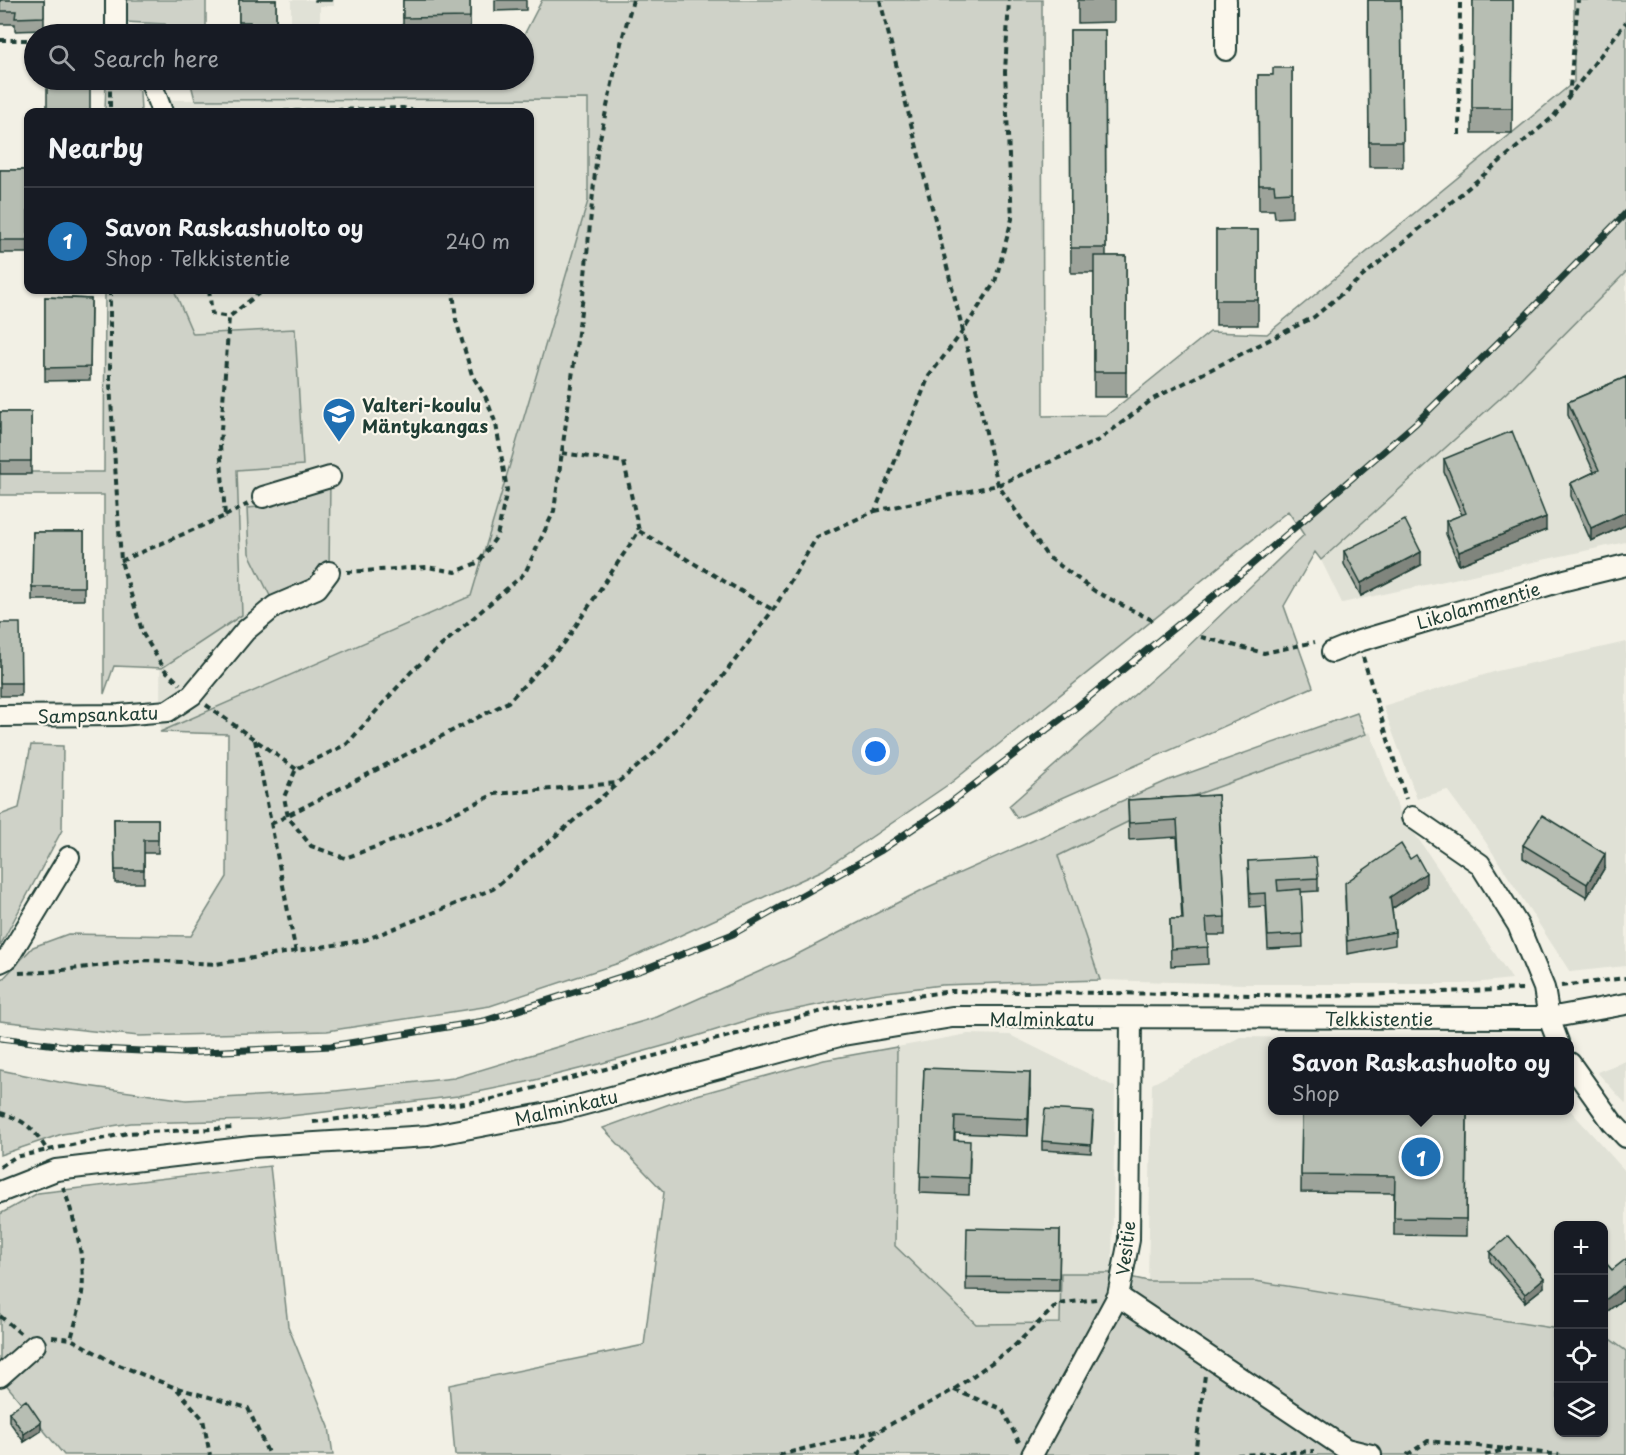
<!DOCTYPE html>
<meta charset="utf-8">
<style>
body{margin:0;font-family:"Playpen Sans",sans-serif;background:#20242c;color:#f1f3f6}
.controls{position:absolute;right:18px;bottom:18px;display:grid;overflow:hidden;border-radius:12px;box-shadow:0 2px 4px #0004}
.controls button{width:54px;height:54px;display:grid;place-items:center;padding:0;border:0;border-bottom:2px solid #363941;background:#171b24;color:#f1f3f6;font:30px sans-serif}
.you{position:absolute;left:876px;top:752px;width:21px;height:21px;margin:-15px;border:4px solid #fff;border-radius:50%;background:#1a73e8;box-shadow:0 0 0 9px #1a73e833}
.badge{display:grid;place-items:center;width:39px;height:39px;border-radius:50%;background:#1f6fb2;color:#fff;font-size:20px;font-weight:700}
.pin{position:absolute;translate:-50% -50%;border:3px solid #fff;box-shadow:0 2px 6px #0006}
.popup{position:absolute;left:1268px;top:1037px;width:306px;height:78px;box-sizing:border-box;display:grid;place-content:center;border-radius:12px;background:#171b24;filter:drop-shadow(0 2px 4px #0005);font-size:20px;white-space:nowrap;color:#9ea1a6}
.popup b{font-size:22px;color:#f1f3f6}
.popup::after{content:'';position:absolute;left:50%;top:100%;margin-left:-12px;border:12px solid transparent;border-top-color:#171b24}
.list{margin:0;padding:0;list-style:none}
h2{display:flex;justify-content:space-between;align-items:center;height:78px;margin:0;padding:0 24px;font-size:26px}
h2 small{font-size:20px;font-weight:400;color:#9ea1a6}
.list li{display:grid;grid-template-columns:39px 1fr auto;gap:18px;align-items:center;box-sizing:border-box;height:108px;padding:0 24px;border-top:2px solid #363941}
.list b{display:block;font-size:22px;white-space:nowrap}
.list p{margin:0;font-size:20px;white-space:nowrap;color:#9ea1a6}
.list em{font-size:20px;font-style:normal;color:#9ea1a6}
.icon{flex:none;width:33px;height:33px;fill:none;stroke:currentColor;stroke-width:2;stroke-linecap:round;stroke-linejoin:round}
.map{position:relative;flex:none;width:1626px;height:1455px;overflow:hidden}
.search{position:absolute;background:#171b24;box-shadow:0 2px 4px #0004;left:24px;top:24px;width:510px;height:66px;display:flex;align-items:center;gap:15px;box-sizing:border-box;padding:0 21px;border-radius:33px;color:#9ea1a6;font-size:22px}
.panel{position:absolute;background:#171b24;box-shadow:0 2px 4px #0004;left:24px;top:108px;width:510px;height:186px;border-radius:12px}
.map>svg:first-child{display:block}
</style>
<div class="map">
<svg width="1626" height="1455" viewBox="0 0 1626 1455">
<rect width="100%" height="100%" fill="#f2f0e5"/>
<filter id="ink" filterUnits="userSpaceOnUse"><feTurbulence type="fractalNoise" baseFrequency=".0167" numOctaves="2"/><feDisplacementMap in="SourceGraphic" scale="12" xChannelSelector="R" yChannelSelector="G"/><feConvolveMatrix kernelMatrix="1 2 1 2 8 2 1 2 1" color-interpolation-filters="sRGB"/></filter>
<g filter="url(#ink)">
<path fill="#e0e1d6" d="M 291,0 L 334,0 L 334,6 L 320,6 L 320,34 L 291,34 Z
M 588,99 L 588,201 L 471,596 L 160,732 L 162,290 L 530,290 L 530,112 L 162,112 L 162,100 Z
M 1626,272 L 1626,542 L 1342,603 L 1321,560 L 1506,393 Z
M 1626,642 L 1626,966 L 1570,972 L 1485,841 L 1447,790 L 1417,799 L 1383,706 L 1497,671 Z
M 1370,732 L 1399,810 L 1512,979 L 1463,984 L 1245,984 L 1100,980 L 1058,856 L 1148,812 L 1330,745 Z
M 968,1034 L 1010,1035 L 1115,1087 L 1112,1273 L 1061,1273 L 1060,1323 L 976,1324 L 895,1246 L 897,1047 Z
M 1240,1037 L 1327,1038 L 1344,1041 L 1272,1042 L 1272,1110 L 1570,1110 L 1626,1172 L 1626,1351 L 1604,1336 L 1604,1226 L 1558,1226 L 1558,1329 L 1250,1280 L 1148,1281 L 1152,1084 Z
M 1626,1061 L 1626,1104 L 1597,1072 Z"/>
<path fill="#cfd2c8" stroke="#77887e" stroke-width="1.5" d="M 124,0 L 206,0 L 206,34 L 173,34 L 165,24 L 124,22 Z
M 542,0 L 1042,0 L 1043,416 L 1107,415 L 1210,332 L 1267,334 L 1574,82 L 1574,0 L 1626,0 L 1626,272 L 1506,393 L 1321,560 L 1315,552 L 1284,606 L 1313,687 L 1017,818 L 1009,806 L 1178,656 L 1304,535 L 1288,511 L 952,782 L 823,870 L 622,962 L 490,1006 L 327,1031 L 139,1036 L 0,1021 L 0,982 L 33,947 L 68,934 L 191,936 L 227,877 L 228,734 L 160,732 L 471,596 L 588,201 L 588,99 L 195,100 L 190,80 L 524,80 L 524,35 Z
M 106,80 L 130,80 L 140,92 L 141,112 L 105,112 Z
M 105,290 L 174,290 L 193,334 L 295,329 L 303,465 L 237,470 L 242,615 L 162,668 L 114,666 L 104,694 L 104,495 L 0,495 L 0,472 L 104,472 Z
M 330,477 L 329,572 L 275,606 L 249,553 L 247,508 L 273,506 L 263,497 Z
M 1357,713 L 1366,734 L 1148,812 L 1058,856 L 1100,980 L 941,985 L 871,994 L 758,1017 L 674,1043 L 599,1064 L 527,1082 L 458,1096 L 258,1120 L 131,1123 L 62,1134 L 0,1155 L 0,1070 L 59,1082 L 186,1100 L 327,1092 L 454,1078 L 657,1017 L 790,958 L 926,888 L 1169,780 Z
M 31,745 L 63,746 L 62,830 L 0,946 L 0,815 L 19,808 Z
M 897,1047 L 895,1246 L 976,1324 L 1060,1323 L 1061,1273 L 1112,1273 L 1148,1281 L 1255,1281 L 1558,1329 L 1558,1432 L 1604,1432 L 1604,1336 L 1607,1337 L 1626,1351 L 1626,1455 L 455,1455 L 449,1385 L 644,1345 L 664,1192 L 603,1128 L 686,1098 L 824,1060 Z
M 270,1166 L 288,1326 L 329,1427 L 333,1455 L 64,1455 L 0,1377 L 0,1214 L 38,1193 Z"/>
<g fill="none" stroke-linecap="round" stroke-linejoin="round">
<g stroke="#1f3d34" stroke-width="24">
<path id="minor" d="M 1226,0 L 1226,50
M 116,34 L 116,0
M 150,80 L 162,112
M 263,497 L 330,477
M 1332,652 L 1359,641 L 1565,580 L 1626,565
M 0,716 L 119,715 L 168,711 L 192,695 L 245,631 L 275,606 L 317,588 L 329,572
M 1412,817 L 1480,864 L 1518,925 L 1544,988 L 1549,1018 L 1558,1042
M 0,962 L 8,958 L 69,857
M 1570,1063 L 1612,1122 L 1626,1137
M 0,1192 L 56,1170 L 251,1147 L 428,1136 L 559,1111 L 843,1035 L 952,1017 L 1549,1018 L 1626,1004
M 1118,1296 L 1346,1449 L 1371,1455
M 0,1376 L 35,1345
M 1032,1455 L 1118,1296 L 1129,1240 L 1131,1018"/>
</g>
<path stroke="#1f3d34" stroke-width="4" stroke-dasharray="6 4.5" stroke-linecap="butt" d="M 633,0 L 621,43 L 597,152 L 583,296 L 554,511 L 525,573 L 411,672 L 347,744 L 296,769 L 284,797 L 288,817 L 311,846 L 345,858 L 403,837 L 495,794 L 617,783 L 654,753 L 713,689 L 773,610 L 817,537 L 875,511 L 929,376 L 963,331 L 995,282 L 1012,219 L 1005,72 L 1009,0
M 880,0 L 963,331 L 998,485 L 1047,556 L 1096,592 L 1154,621
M 0,40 L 34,40
M 110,80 L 110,112
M 1569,97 L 1578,0
M 263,112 L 403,108 L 420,112
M 1459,135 L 1460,0
M 110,290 L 110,384 L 121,561 L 143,634 L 165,670 L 180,684
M 209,290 L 212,314 L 229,317
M 562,453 L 624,462 L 639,531
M 875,511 L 998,485 L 1099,440 L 1153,399 L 1314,317 L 1553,117 L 1626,22
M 225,516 L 248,504
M 121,561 L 225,516 L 220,445 L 229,317 L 263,290
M 347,572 L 427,567 L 456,572 L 479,562 L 497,536 L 507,490 L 496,424 L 486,398 L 472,375 L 456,320 L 453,290
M 1201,637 L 1264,653 L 1315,642
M 1363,657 L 1406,799
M 206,705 L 296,769
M 255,740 L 296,953
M 271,824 L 508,702 L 565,642 L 639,531 L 773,610
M 19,973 L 47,972 L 146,960 L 216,964 L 365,940 L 493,889 L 617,784
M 1561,986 L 1626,978
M 0,1113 C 26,1120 35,1130 48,1152
M 313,1122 L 489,1100 L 834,1008 L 951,991 L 1333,996 L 1524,989
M 0,1167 L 15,1157 L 128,1133 L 234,1128
M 63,1187 C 74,1216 86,1261 82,1293 C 80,1308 75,1324 71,1339
M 0,1316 L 20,1333
M 52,1337 L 71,1339 L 114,1363 L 176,1388 L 203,1419 L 210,1455
M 177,1388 L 248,1408 L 269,1455
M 954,1390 L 1002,1409 L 1019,1442
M 779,1455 L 880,1430 L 953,1390 L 1011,1349 L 1058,1304 L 1096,1299
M 857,1455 L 879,1431
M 1195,1455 L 1205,1375
M 1237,1455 L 1314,1451
M 1407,1455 L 1428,1441 L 1508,1449
M 1485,1455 L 1508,1449 L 1559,1455"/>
<use href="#minor" stroke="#fbf7ec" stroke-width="20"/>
<g stroke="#1f3d34" stroke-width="7">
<path id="rail" d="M 0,1038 L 81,1048 L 181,1053 L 331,1046 L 484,1021 L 642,970 L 733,934 L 880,851 L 942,809 L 1078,706 L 1243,572 L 1416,423 L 1526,315 L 1626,213"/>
</g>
<use href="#rail" stroke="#fbf7ec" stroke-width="4.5" stroke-dasharray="14" stroke-linecap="butt"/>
</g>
<path fill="#9da39a" stroke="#1f3d34" stroke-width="1.5" d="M 0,0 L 44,0 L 44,30 L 15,31 L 15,24 L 0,24 Z
M 239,0 L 276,0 L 276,34 L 239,34 Z
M 315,0 L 332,0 L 332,1 L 315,1 Z
M 403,0 L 470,0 L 470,30 L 403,31 Z
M 495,0 L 526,0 L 526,10 L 495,11 Z
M 1078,0 L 1114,0 L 1114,22 L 1078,23 Z
M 1368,0 L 1401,0 L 1403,167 L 1369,167 Z
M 1473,0 L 1513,0 L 1512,133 L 1472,133 Z
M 1070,30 L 1105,30 L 1106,256 L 1126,256 L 1126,397 L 1094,397 L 1094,273 L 1071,273 Z
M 1292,68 L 1292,217 L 1275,218 L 1274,210 L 1259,210 L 1258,75 L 1273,75 Z
M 0,170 L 28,170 L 28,253 L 0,253 Z
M 1216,230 L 1258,230 L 1258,325 L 1216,325 Z
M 45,297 L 91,299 L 90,380 L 45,381 Z
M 1626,377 L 1626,525 L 1591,541 L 1571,496 L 1571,483 L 1594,472 L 1568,415 L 1568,402 Z
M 0,412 L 31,412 L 31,474 L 0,474 Z
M 1444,459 L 1546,530 L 1459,565 L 1446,534 L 1446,521 L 1462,515 L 1444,472 Z
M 33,532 L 84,532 L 84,600 L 32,600 Z
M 1344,551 L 1421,565 L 1361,596 L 1344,564 Z
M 0,623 L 21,683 L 21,696 L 0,696 Z
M 1218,795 L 1225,917 L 1225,935 L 1207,935 L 1208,964 L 1171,966 L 1170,919 L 1182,919 L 1177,837 L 1129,840 L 1128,800 Z
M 114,819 L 158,819 L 158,853 L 144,853 L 144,883 L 115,883 Z
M 1523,845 L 1605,867 L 1587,897 L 1523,858 Z
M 1248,861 L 1318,878 L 1318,891 L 1301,892 L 1303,947 L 1268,949 L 1266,906 L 1250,907 Z
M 1426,886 L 1392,909 L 1395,932 L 1395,945 L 1347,954 L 1345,896 Z
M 924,1068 L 1030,1089 L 1028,1136 L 955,1133 L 955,1140 L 970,1158 L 969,1195 L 920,1193 Z
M 1302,1110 L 1467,1110 L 1466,1236 L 1394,1235 L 1394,1193 L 1301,1192 Z
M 1093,1121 L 1091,1153 L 1042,1150 L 1042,1141 Z
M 1060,1230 L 1059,1291 L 966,1290 L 966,1277 Z
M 1490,1252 L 1544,1287 L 1525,1302 L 1490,1261 Z
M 1626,1259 L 1626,1303 L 1623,1299 L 1604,1314 L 1604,1261 L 1612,1270 Z
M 9,1412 L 41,1431 L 24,1442 L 9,1421 Z"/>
<path fill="#80857d" stroke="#1f3d34" stroke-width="1.5" d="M 1626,512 L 1626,525 L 1591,541 L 1591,528 Z
M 1546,517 L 1546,530 L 1459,565 L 1459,552 Z
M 1421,552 L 1421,565 L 1361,596 L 1361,583 Z
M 1605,854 L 1605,867 L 1587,897 L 1587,884 Z
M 1426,873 L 1426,886 L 1390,910 L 1390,897 Z
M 1030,1072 L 1030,1089 L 1028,1136 L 1028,1119 Z
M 1544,1278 L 1544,1287 L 1525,1302 L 1525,1294 Z
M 1623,1286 L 1623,1299 L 1604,1314 L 1604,1301 Z
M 41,1422 L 41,1431 L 24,1442 L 24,1434 Z"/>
<path fill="#b7beb3" stroke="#1f3d34" stroke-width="1.5" d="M 0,0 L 44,0 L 44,17 L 15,18 L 16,11 L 0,11 Z
M 239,0 L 276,0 L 276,27 L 250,27 L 250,22 L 239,22 Z
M 403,0 L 470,0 L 470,17 L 403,18 Z
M 1368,0 L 1401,0 L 1403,142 L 1369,142 Z
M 1473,0 L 1513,0 L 1512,108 L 1472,108 Z
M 1070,30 L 1105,30 L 1106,248 L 1071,248 Z
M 1273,68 L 1292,68 L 1292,192 L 1275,193 L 1274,185 L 1259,185 L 1258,75 L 1273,75 Z
M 47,80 L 90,80 L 90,112 L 47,112 Z
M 406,111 L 406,112 L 297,112 Z
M 0,170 L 28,170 L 28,240 L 0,240 Z
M 1216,230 L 1258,230 L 1258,300 L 1216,300 Z
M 1094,256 L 1126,256 L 1126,372 L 1094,372 Z
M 45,297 L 91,299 L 90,367 L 45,368 Z
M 1626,377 L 1626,512 L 1591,528 L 1571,483 L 1599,470 L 1568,402 Z
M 0,412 L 31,412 L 31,461 L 0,461 Z
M 1512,431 L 1546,517 L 1459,552 L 1446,521 L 1466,513 L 1444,459 Z
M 1405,520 L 1421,552 L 1361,583 L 1344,551 Z
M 33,532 L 84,532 L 84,587 L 32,587 Z
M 0,623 L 20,623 L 21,683 L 0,683 Z
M 1218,795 L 1225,917 L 1206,918 L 1208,947 L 1171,949 L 1170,919 L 1183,919 L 1177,820 L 1129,823 L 1128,800 Z
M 1542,815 L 1605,854 L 1587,884 L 1523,845 Z
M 114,819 L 158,819 L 158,840 L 144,840 L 144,870 L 115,870 Z
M 1401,844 L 1410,859 L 1416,855 L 1426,873 L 1390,897 L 1395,932 L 1347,941 L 1345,883 Z
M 1316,857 L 1318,878 L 1277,880 L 1278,891 L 1301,889 L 1303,934 L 1268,936 L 1266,893 L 1250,894 L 1248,861 Z
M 924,1068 L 1030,1072 L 1028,1119 L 955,1116 L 954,1140 L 970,1141 L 969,1178 L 920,1176 Z
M 1045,1109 L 1093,1112 L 1091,1145 L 1042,1141 Z
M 1302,1110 L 1467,1110 L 1466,1219 L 1394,1218 L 1395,1176 L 1301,1175 Z
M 967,1228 L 1060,1230 L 1059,1278 L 966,1277 Z
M 1509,1236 L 1544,1278 L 1525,1294 L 1490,1252 Z
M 1626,1259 L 1626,1290 L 1623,1286 L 1604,1301 L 1604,1261 L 1612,1270 Z
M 26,1400 L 41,1422 L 24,1434 L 9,1412 Z"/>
</g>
<defs>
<g id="school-pin" transform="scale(1.725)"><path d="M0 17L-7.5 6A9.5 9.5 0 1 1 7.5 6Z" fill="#1f6fb2" stroke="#fbf7ec"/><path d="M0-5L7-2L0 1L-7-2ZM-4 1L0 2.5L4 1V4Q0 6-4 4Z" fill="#fff"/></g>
</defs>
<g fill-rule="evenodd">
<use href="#school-pin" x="339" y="414"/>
</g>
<g text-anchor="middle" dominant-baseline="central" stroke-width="4.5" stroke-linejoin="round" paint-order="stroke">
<g font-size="18" font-weight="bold" fill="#1f3d34" stroke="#fbf7ec" text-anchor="start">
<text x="362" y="404">Valteri-koulu<tspan x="362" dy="21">Mäntykangas</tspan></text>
</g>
<g font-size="18" fill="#1f3d34" stroke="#fbf7ec">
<text transform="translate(1478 605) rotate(-16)">Likolammentie</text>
<text transform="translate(98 714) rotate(-2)">Sampsankatu</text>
<text x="1042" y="1018">Malminkatu</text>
<text x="1379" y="1018">Telkkistentie</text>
<text transform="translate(566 1107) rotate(-13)">Malminkatu</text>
<text transform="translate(1125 1248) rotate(-83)">Vesitie</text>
</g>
</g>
</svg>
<div class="controls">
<button>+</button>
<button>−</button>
<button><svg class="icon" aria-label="locate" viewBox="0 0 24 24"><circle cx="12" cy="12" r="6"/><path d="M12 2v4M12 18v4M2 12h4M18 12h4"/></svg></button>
<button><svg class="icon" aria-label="layers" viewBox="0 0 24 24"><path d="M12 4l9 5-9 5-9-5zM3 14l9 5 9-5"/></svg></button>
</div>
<div class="you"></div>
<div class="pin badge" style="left:1421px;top:1157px">1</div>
<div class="popup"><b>Savon Raskashuolto oy</b>Shop</div>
<div class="search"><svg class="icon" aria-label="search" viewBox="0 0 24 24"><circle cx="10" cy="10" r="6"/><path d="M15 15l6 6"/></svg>Search here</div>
<section class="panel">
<h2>Nearby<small></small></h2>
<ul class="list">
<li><span class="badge">1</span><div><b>Savon Raskashuolto oy</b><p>Shop · Telkkistentie</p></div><em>240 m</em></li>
</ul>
</section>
</div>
